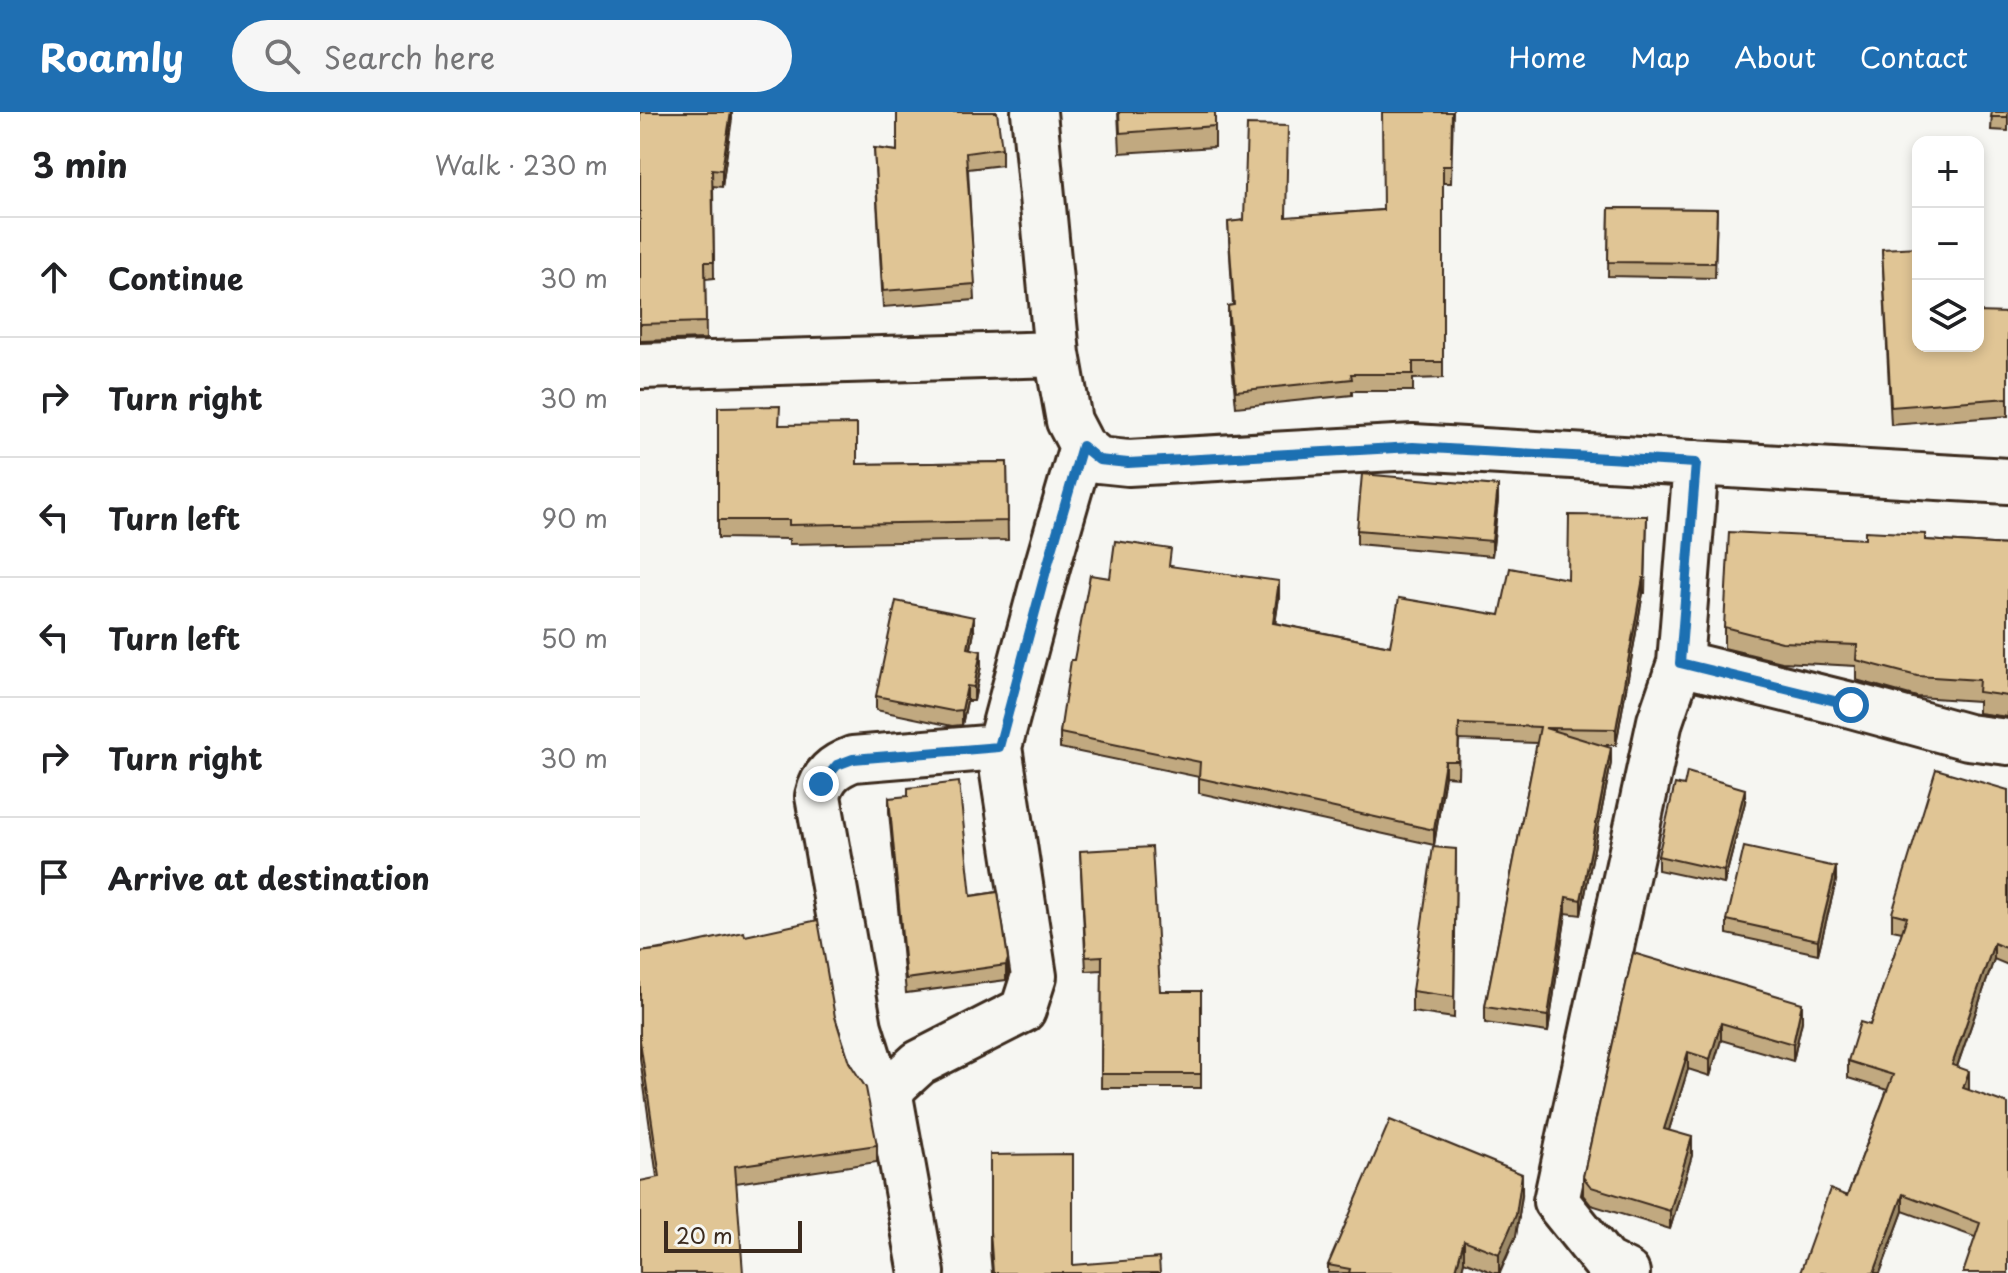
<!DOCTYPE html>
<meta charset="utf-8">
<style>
body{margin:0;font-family:"Playpen Sans",sans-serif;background:#f6f6f6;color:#202124}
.controls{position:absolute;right:24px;top:24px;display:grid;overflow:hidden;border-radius:16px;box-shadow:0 4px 12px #0003}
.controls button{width:72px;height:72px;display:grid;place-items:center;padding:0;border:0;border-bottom:2px solid #e0e0e0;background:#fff;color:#202124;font:40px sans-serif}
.scale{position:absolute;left:24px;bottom:20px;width:138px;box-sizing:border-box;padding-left:8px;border:4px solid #3b2a1e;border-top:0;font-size:22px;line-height:28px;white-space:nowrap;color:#3b2a1e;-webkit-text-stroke:6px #f6f6f2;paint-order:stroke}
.stop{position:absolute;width:24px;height:24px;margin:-18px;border:6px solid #1f6fb2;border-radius:50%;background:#fff}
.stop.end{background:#1f6fb2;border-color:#fff;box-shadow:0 2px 8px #0008}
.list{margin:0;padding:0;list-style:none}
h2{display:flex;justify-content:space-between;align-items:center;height:104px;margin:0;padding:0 32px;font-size:34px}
h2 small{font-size:26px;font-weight:400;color:#757577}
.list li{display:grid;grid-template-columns:52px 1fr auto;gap:24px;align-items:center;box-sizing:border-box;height:120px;padding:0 32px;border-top:2px solid #e0e0e0}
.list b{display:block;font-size:30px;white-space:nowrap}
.list em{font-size:26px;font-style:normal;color:#757577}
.icon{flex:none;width:44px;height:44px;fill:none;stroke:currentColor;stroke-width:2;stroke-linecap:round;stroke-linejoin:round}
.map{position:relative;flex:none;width:1368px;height:1161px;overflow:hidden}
header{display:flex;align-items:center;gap:48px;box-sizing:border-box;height:112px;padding:0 40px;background:#1f6fb2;color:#fff}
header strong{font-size:38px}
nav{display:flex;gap:44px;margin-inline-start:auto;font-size:28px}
.search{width:560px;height:72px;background:#f6f6f6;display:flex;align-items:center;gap:20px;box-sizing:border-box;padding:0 28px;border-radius:44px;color:#757577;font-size:30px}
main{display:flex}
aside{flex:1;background:#fff}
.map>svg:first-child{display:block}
</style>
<header>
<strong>Roamly</strong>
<div class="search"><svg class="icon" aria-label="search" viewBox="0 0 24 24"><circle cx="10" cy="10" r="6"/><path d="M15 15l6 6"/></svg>Search here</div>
<nav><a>Home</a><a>Map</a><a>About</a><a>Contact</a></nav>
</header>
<main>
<aside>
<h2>3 min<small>Walk · 230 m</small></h2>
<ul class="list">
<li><svg class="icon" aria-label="ahead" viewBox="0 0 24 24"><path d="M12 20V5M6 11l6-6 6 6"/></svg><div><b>Continue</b></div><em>30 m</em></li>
<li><svg class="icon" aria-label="right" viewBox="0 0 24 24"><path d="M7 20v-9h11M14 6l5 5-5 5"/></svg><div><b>Turn right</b></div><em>30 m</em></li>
<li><svg class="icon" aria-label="left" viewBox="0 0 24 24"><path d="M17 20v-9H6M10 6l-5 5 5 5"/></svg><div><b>Turn left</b></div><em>90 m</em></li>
<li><svg class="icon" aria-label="left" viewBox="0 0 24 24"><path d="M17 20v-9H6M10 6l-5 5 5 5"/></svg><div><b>Turn left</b></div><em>50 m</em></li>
<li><svg class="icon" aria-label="right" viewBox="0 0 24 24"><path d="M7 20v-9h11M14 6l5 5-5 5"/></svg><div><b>Turn right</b></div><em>30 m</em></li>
<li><svg class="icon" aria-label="arrive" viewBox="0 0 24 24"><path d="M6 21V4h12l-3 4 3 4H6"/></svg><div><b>Arrive at destination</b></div></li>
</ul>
</aside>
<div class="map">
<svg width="1368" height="1161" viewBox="0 0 1368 1161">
<rect width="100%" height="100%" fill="#f6f6f2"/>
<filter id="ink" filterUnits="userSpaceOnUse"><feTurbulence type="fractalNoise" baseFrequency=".0125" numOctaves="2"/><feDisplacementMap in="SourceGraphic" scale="16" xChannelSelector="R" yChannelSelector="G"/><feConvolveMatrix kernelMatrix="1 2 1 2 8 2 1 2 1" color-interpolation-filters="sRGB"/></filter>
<g filter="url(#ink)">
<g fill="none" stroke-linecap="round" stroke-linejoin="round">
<g stroke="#3b2a1e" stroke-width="50">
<path id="minor" d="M 394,0 L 417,242 L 429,309 L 442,334 L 459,348 L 488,351 L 773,335 L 1368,369
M 0,254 L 417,242
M 1040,551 L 1211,593 L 1328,625 L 1368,630
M 250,984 L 233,960 L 219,915 L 178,684 C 183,663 194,654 213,647 L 359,635
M 282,1161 L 250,984 L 256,972 L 279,951 L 383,898 L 394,864 L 359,635 L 407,455 L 442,334
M 987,1161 L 965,1150 L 916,1089 L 1020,609 L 1040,551 L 1056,351"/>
</g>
<use href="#minor" stroke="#f6f6f2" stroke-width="44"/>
</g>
<path fill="#c1a980" stroke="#3b2a1e" stroke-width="2" d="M 0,0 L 92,0 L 82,75 L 73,74 L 74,166 L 65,167 L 66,227 L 0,229 Z
M 478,0 L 575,0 L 575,35 L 480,41 Z
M 813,0 L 811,71 L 803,71 L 803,266 L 773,267 L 773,279 L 712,279 L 712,283 L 596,295 L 588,210 L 588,194 L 593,193 L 588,110 L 742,98 Z
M 1352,0 L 1368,0 L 1368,19 L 1351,18 Z
M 234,36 L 257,39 L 362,36 L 362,53 L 328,57 L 335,188 L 243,195 Z
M 969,96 L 1077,97 L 1075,166 L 968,164 Z
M 1242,137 L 1278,234 L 1368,201 L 1368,304 L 1251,313 Z
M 78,295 L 140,313 L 217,352 L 367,350 L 368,428 L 149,432 L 149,427 L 78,426 Z
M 858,388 L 852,444 L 717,432 L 717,418 Z
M 1007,404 L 1005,481 L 1003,481 L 976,633 L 962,633 L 971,651 L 941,803 L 926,801 L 908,920 L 845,911 L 845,895 L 897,631 L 819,628 L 818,665 L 805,664 L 794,733 L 559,681 L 559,665 L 420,636 L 420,621 L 434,548 L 470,466 L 531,454 L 639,485 L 635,511 L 750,534 L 860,503 L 928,467 Z
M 1225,427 L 1285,428 L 1368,433 L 1368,605 L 1338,601 L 1338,589 L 1277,585 L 1216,568 L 1216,554 L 1142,550 L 1084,536 L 1084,515 Z
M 334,520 L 331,537 L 341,554 L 334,589 L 327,589 L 322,613 L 312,614 L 236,598 L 236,584 Z
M 1368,678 L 1368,853 L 1354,847 L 1317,955 L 1329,976 L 1329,978 L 1368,1161 L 1335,1125 L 1263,1099 L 1240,1161 L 1160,1161 L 1207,1084 L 1247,978 L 1208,966 L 1208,949 L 1230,913 L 1262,820 L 1252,818 L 1252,801 Z
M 249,686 L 331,784 L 358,780 L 368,862 L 366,868 L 266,881 L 249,700 Z
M 1105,690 L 1084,772 L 1018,758 L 1018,744 Z
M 816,737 L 814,906 L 772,900 L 772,879 Z
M 440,739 L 520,879 L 561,879 L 561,976 L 461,976 L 462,858 L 446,859 Z
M 1196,769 L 1178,842 L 1087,822 L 1087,808 Z
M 105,824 L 195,905 L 237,1033 L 237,1050 L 96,1071 L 17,1065 L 0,946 L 0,840 Z
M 993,841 L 1162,909 L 1153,949 L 1081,928 L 1070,964 L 1048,957 L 1029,1018 L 1052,1043 L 1030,1117 L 951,1093 L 943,1083 L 943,1065 Z
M 350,1043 L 433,1153 L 520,1161 L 352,1161 L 350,1138 Z
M 882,1083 L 876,1124 L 860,1161 L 854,1161 L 824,1149 L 821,1161 L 688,1161 L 688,1153 Z"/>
<path fill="#9d8a68" stroke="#3b2a1e" stroke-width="2" d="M 91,0 L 92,0 L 92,7 L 82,75 L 82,58 Z
M 858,374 L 858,388 L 852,444 L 852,429 Z
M 1003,466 L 1003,481 L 976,633 L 976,617 Z
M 639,469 L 639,485 L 633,527 L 633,511 Z
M 334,505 L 334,520 L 328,551 L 328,536 Z
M 341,539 L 341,554 L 334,589 L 334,575 Z
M 327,574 L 327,589 L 322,613 L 322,598 Z
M 971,636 L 971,651 L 941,803 L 941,788 Z
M 805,649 L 805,664 L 794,733 L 794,718 Z
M 1105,677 L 1105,690 L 1084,772 L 1084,759 Z
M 1196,755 L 1196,769 L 1178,842 L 1178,828 Z
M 926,785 L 926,801 L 908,920 L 908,904 Z
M 1354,831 L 1354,847 L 1312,969 L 1312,953 Z
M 368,847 L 368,862 L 366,868 L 366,853 Z
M 1162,891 L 1162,909 L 1153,949 L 1153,932 Z
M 1081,911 L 1081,928 L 1070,964 L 1070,947 Z
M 1048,940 L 1048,957 L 1024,1034 L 1024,1017 Z
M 1329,959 L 1329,976 L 1323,993 L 1323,976 Z
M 1052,1025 L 1052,1043 L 1030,1117 L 1030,1099 Z
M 882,1062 L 882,1083 L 876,1124 L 859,1161 L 859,1142 Z
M 1263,1082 L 1263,1099 L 1240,1161 L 1234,1161 Z
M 824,1128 L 824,1149 L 821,1161 L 815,1161 Z"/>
<path fill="#e0c595" stroke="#3b2a1e" stroke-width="2" d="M 0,0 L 91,0 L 82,58 L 72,57 L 74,150 L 65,150 L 66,210 L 0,212 Z
M 257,0 L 357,0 L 362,36 L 326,41 L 335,172 L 243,179 L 234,36 L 257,39 Z
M 479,0 L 575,0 L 575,14 L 480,21 Z
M 742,0 L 812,0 L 811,54 L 803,54 L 803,250 L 773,250 L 773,262 L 711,262 L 712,267 L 596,279 L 588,194 L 594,193 L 588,110 L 604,108 L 607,13 L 648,14 L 646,105 L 743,98 Z
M 1352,0 L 1368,0 L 1368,5 L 1351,5 Z
M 969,96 L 1077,97 L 1075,151 L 968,150 Z
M 1278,135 L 1278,234 L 1338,234 L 1338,200 L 1368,201 L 1368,286 L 1251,295 L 1242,137 Z
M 140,294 L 139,313 L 217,312 L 217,352 L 367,350 L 368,409 L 149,413 L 149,408 L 78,408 L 78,295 Z
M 722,362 L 858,374 L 852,429 L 717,418 Z
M 929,403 L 1007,404 L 1005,466 L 1003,466 L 976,617 L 905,616 L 971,636 L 941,788 L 926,785 L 908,904 L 845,895 L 900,615 L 819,612 L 818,649 L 805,649 L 794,718 L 559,666 L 560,650 L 420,621 L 431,548 L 434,548 L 450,463 L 470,466 L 475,429 L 531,437 L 529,454 L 639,469 L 633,511 L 750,534 L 759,486 L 860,503 L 870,456 L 928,467 Z
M 1225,419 L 1285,422 L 1285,428 L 1368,433 L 1368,584 L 1338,580 L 1339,568 L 1277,564 L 1216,548 L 1217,533 L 1142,530 L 1084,515 L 1089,420 L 1225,427 Z
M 256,489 L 334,505 L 328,536 L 341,539 L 334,575 L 327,574 L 322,598 L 312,599 L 236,584 Z
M 1296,657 L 1368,678 L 1368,837 L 1354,831 L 1312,953 L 1329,959 L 1323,976 L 1368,992 L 1368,1161 L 1323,1161 L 1340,1111 L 1263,1082 L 1234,1161 L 1160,1161 L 1190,1077 L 1207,1084 L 1253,963 L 1208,949 L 1220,910 L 1230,913 L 1267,805 L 1252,801 Z
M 1047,660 L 1105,677 L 1084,759 L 1018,744 L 1035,672 L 1044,674 Z
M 319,670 L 331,784 L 358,780 L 368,847 L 366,853 L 266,867 L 249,686 L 268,684 L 268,676 Z
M 512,735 L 520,879 L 561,879 L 561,962 L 461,962 L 462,844 L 446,845 L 440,739 Z
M 793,735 L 816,737 L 814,885 L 772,879 Z
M 1104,735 L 1196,755 L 1178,828 L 1087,808 Z
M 178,808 L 195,905 L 209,950 L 226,976 L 237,1033 L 95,1054 L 103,1161 L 0,1161 L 0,1069 L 20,1065 L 0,929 L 0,840 L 25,837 L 104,820 L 105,824 Z
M 993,841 L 1162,891 L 1153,932 L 1081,911 L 1070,947 L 1048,940 L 1024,1017 L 1052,1025 L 1030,1099 L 951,1075 L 943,1065 Z
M 750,1008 L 882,1062 L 876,1103 L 859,1142 L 824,1128 L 815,1161 L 709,1161 L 710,1157 L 688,1153 Z
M 433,1042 L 433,1153 L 519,1146 L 520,1161 L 353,1161 L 350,1119 L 350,1043 Z"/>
</g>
<g fill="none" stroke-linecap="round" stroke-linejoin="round" filter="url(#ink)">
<path stroke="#1f6fb2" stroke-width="10" d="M 181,672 L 197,653 L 213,647 L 359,635 L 407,455 L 442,334 L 459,348 L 488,351 L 773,335 L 1056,351 L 1040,551 L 1211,593"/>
</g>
</svg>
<div class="controls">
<button>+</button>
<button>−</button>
<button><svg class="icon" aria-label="layers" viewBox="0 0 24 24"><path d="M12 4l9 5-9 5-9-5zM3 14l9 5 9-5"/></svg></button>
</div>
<div class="scale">20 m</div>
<div class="stop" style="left:1211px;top:593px"></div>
<div class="stop end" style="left:181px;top:672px"></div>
</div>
</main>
